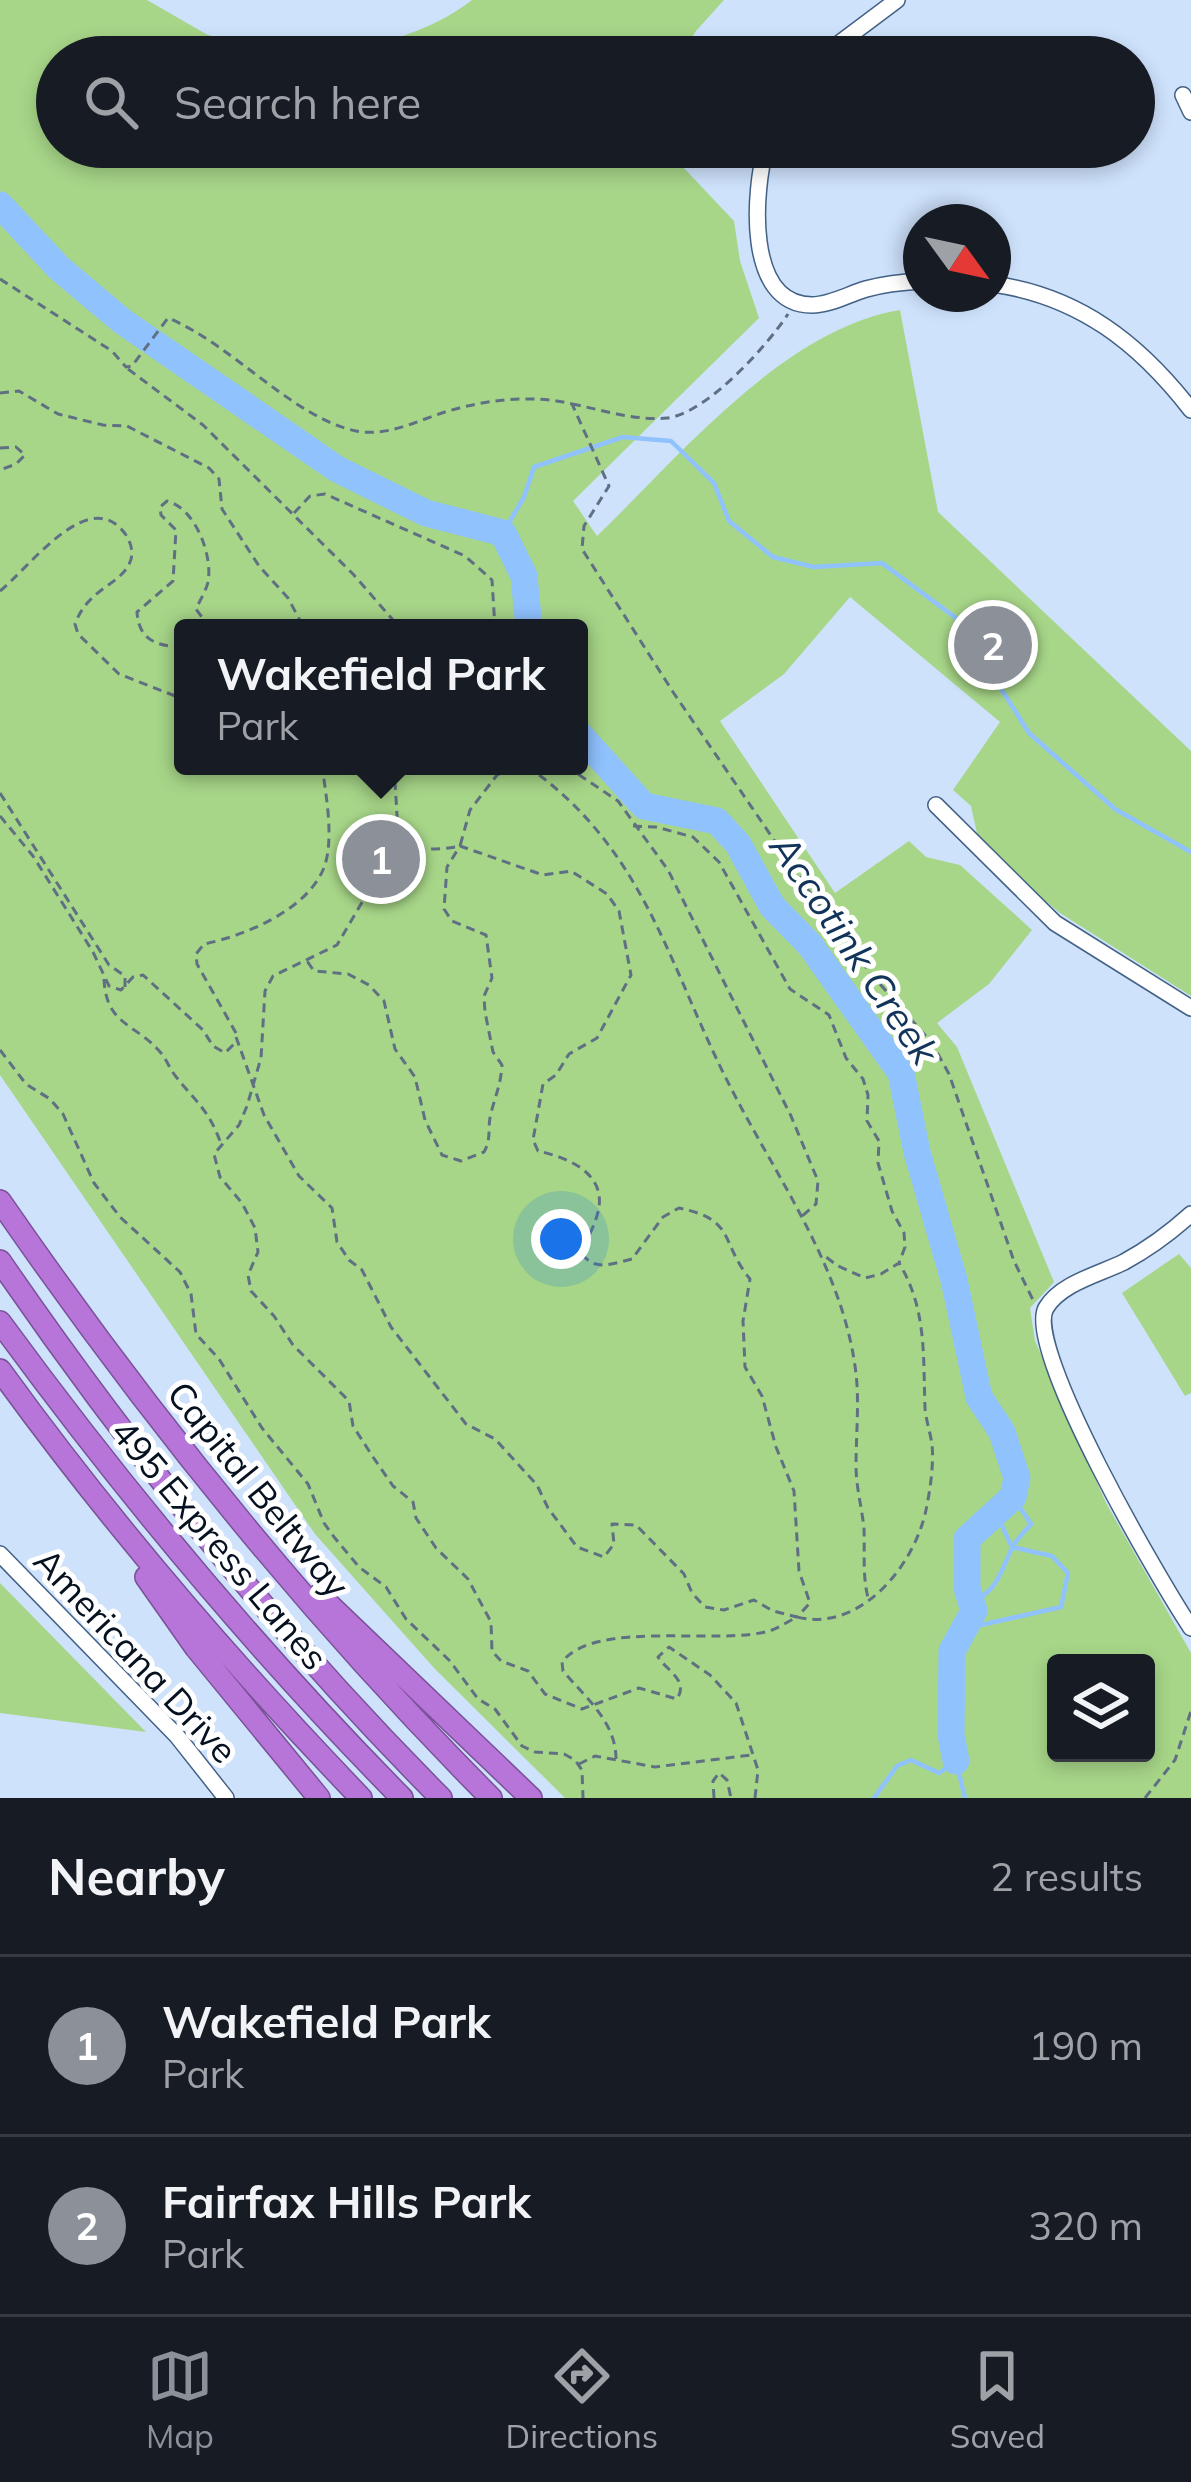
<!DOCTYPE html>
<style>
body{margin:0;font-family:Mulish,sans-serif;background:#20242c;color:#f1f3f6}
.controls{position:absolute;right:36px;bottom:36px;display:grid;overflow:hidden;border-radius:12px;box-shadow:0 6px 18px #0003}
.controls button{width:108px;height:108px;display:grid;place-items:center;padding:0;border:0;border-bottom:3px solid #363941;background:#171b24;color:#f1f3f6;font:60px sans-serif}
.compass{position:absolute;left:903px;top:204px;width:108px;height:108px;border-radius:50%;background:#171b24;box-shadow:0 6px 18px #0003;rotate:123deg}
.you{position:absolute;left:561px;top:1239px;width:42px;height:42px;margin:-30px;border:9px solid #fff;border-radius:50%;background:#1a73e8;box-shadow:0 0 0 18px #1a73e833}
.badge{display:grid;place-items:center;width:78px;height:78px;border-radius:50%;background:#8c9099;color:#fff;font-size:39px;font-weight:700}
.pin{position:absolute;translate:-50% -50%;border:6px solid #fff;box-shadow:0 3px 12px #0006}
.popup{position:absolute;left:174px;top:619px;width:414px;height:156px;box-sizing:border-box;display:grid;place-content:center;border-radius:12px;background:#171b24;filter:drop-shadow(0 3px 9px #0005);font-size:39px;white-space:nowrap;color:#9ea1a6}
.popup b{font-size:45px;color:#f1f3f6}
.popup::after{content:'';position:absolute;left:50%;top:100%;margin-left:-24px;border:24px solid transparent;border-top-color:#171b24}
.list{margin:0;padding:0;list-style:none}
h2{display:flex;justify-content:space-between;align-items:center;height:156px;margin:0;padding:0 48px;font-size:51px}
h2 small{font-size:39px;font-weight:400;color:#9ea1a6}
.list li{display:grid;grid-template-columns:78px 1fr auto;gap:36px;align-items:center;box-sizing:border-box;height:180px;padding:0 48px;border-top:3px solid #363941}
.list b{display:block;font-size:45px;white-space:nowrap}
.list p{margin:0;font-size:39px;white-space:nowrap;color:#9ea1a6}
.list em{font-size:39px;font-style:normal;color:#9ea1a6}
.icon{flex:none;width:66px;height:66px;fill:none;stroke:currentColor;stroke-width:2;stroke-linecap:round;stroke-linejoin:round}
.map{position:relative;flex:none;width:1191px;height:1798px;overflow:hidden}
.search{position:absolute;background:#171b24;box-shadow:0 6px 18px #0003;left:36px;right:36px;top:36px;height:132px;display:flex;align-items:center;gap:30px;box-sizing:border-box;padding:0 42px;border-radius:66px;color:#9ea1a6;font-size:45px}
.sheet{height:516px;background:#171b24}
nav{display:flex;justify-content:space-around;align-items:center;box-sizing:border-box;height:168px;border-top:3px solid #363941;background:#171b24;font-size:33px;color:#9ea1a6}
nav a{display:grid;justify-items:center;gap:6px}
nav .on{color:#8c9099}
.map>svg:first-child{display:block}
</style>
<div class="map">
<svg width="1191" height="1798" viewBox="0 0 1191 1798">
<rect width="100%" height="100%" fill="#cee2fc"/>
<path fill="#a7d688" fill-rule="evenodd" d="M 0,0 L 147,0 L 206,34 L 271,57 L 57,57 L 57,147 L 664,147 L 734,221 L 740,261 L 759,318 L 573,501 L 597,536 C 678,458 783,329 900,310 L 938,512 L 1191,751 L 1191,996 L 1060,913 L 1015,876 L 978,838 L 971,806 L 953,790 L 1000,722 L 850,597 L 784,674 L 720,721 L 835,893 L 909,841 L 926,857 L 960,865 L 1032,930 L 989,984 L 937,1023 L 957,1047 L 1054,1282 L 1030,1308 L 1035,1341 L 1106,1503 L 1191,1653 L 1191,1798 L 565,1798 L 434,1668 L 315,1534 L 0,1075 ZM 183,628 L 579,628 L 579,766 L 183,766 ZM 1056,1663 L 1146,1663 L 1146,1753 L 1056,1753 Z
M 472,0 L 724,0 L 696,31 L 680,57 L 319,57 C 374,45 427,35 472,0 Z
M 1179,1254 L 1191,1268 L 1191,1393 L 1185,1396 L 1122,1293 Z
M 0,1583 L 146,1732 L 0,1713 Z"/>
<g fill="none" stroke-linecap="round" stroke-linejoin="round">
<path stroke="#90c2fe" stroke-width="4.5" d="M 503,533 L 524,497 L 534,467 L 623,437 L 671,441 L 714,483 L 729,521 L 773,557 L 814,567 L 882,563 L 956,618 L 1029,733 L 1115,809 L 1191,852
M 971,1603 C 998,1590 1000,1573 1012,1548 C 1016,1540 1025,1531 1031,1524 L 1013,1497
M 963,1629 L 1061,1607 L 1068,1573 L 1052,1556 L 1012,1547 L 996,1513
M 874,1798 L 897,1766 L 911,1760 L 939,1773 L 956,1761 L 965,1798"/>
<path stroke="#90c2fe" stroke-width="27" d="M 0,205 L 59,268 L 122,321 L 337,469 L 426,513 L 503,533 L 524,576 L 529,628
M 579,734 L 644,806 L 717,821 L 738,844 L 772,906 L 810,945 L 901,1073 L 917,1152 L 954,1280 L 979,1397 L 1002,1432 L 1017,1478 L 1013,1497 L 967,1539 L 967,1588 L 974,1611 L 952,1651 L 951,1735 L 956,1761"/>
<g stroke="#436185" stroke-width="18">
<path id="minor" d="M 821,57 L 897,0
M 1183,95 L 1191,112
M 766,147 C 754,189 744,305 812,305 C 830,305 849,294 866,289 C 884,284 903,282 921,281
M 993,284 C 1079,296 1139,343 1191,410
M 936,805 L 1055,923 L 1191,1008
M 1191,1214 C 1170,1233 1148,1249 1124,1262 C 1100,1274 1061,1283 1046,1308 C 1023,1347 1162,1585 1191,1628
M 0,1554 L 177,1736 L 226,1798"/>
</g>
<g stroke="#795298" stroke-width="24">
<path id="highway" d="M 0,1201 C 147,1414 308,1614 491,1798
M 0,1261 C 131,1452 278,1634 441,1798
M 0,1322 C 123,1490 256,1650 402,1798
M 0,1370 C 110,1522 231,1663 361,1798
M 146,1577 L 196,1648 L 319,1798
M 319,1595 L 531,1798"/>
</g>
<path stroke="#607083" stroke-width="3" stroke-dasharray="9 6" stroke-linecap="butt" d="M 0,279 L 112,351 L 126,367 L 132,366 L 168,318 C 232,344 293,418 356,431 C 388,437 416,421 445,412 C 483,400 533,394 572,404 L 609,486 L 584,526 L 582,549 L 673,692 L 813,897 L 872,975 L 932,1043 L 949,1074 L 1014,1261 L 1033,1300
M 128,369 L 203,425 L 353,574 L 400,628
M 0,393 L 19,391 L 58,414 L 103,425 L 127,426 L 209,468 L 219,479 L 222,509 L 259,566 L 288,598 L 304,628
M 572,404 C 603,410 635,421 667,418 C 706,414 767,346 788,314
M 0,448 L 16,447 L 25,455 L 16,464 L 0,470
M 294,513 L 310,496 L 325,494 L 465,556 L 492,580 L 495,628
M 0,591 C 30,567 90,483 126,535 C 131,543 134,553 130,562 C 121,585 88,588 75,624 L 78,634 L 119,674 L 183,699
M 183,647 C 157,646 139,641 137,612 L 173,581 L 176,530 L 161,515 L 160,507 L 167,501 C 195,508 213,555 208,582 C 206,591 200,600 196,609 L 210,628
M 394,766 L 399,848
M 513,766 L 497,775 L 470,810 L 460,846 C 436,852 406,845 388,858 L 337,945 L 273,976 L 265,991 L 261,1058 L 247,1106 L 239,1125 L 214,1154 L 220,1177 L 242,1203 L 255,1228 L 258,1252 L 248,1275 L 251,1291 L 274,1316 L 293,1345 L 349,1401 L 353,1426 L 373,1457 L 393,1486 L 413,1502 L 416,1518 L 436,1548 L 468,1579 L 491,1622 L 492,1651 L 501,1661 L 528,1671 L 545,1694 L 582,1709 L 639,1688 L 677,1699 C 689,1680 667,1671 658,1657 L 669,1647 L 710,1675 L 736,1703 L 758,1770 L 755,1798
M 527,766 C 648,851 669,970 733,1092 C 778,1179 841,1267 855,1366 C 860,1399 856,1432 856,1466 C 856,1487 862,1508 864,1529 C 865,1552 862,1579 869,1601
M 566,766 L 618,801 L 668,870 L 791,1116 L 818,1181 L 816,1204 L 801,1217
M 0,793 L 109,965 L 125,976 L 125,987
M 0,816 L 33,856 L 93,952 L 109,986 L 121,990 L 133,977 L 143,975 L 203,1030 L 213,1046 L 225,1053 L 235,1043
M 633,826 L 656,827 L 693,837 L 719,862 L 790,989 L 829,1015 L 846,1058 L 863,1079 L 868,1095 L 867,1121 L 879,1141 L 878,1163 L 892,1211 L 904,1233 L 905,1247 L 899,1263 L 881,1274 L 865,1278 L 838,1266 L 822,1254
M 104,979 C 106,1026 136,1023 161,1053 C 167,1060 170,1070 177,1078 C 196,1102 208,1109 220,1141
M 236,1033 L 197,964 L 196,954 L 204,944 C 244,936 305,911 323,870 C 335,843 326,795 322,766
M 236,1037 L 264,1115 L 299,1176 L 332,1208 L 337,1242 L 349,1260 L 362,1270 L 391,1327 L 466,1424 L 495,1439 L 537,1485 L 548,1508 L 577,1547 L 604,1557 L 614,1544 L 612,1524 L 636,1525 L 684,1574 L 692,1593 L 705,1607 L 724,1610 L 754,1600 L 773,1611 L 797,1617 L 810,1603 L 799,1571 L 794,1491 L 776,1447 L 762,1396 L 745,1367 L 743,1321 L 750,1279 C 719,1241 737,1220 679,1208 L 663,1217 L 632,1259 C 614,1263 596,1272 583,1255 C 586,1239 597,1222 599,1207 C 604,1171 565,1157 538,1151 L 533,1140 L 543,1084 L 556,1075 L 569,1054 L 597,1038 L 631,975 L 619,911 L 607,894 L 571,871 L 543,875 L 460,846 L 447,867 L 444,909 L 452,921 L 486,935 L 492,978 L 484,996 L 485,1012 L 493,1052 L 502,1065 C 501,1084 495,1097 491,1113 C 487,1128 492,1138 484,1152 L 461,1161 L 442,1155 L 425,1120 L 415,1077 L 395,1049 L 384,1001 L 369,985 L 348,974 L 314,971 L 307,961
M 0,1050 L 26,1084 L 50,1099 L 63,1114 L 94,1183 L 120,1217 L 180,1272 L 191,1294 L 196,1334 L 219,1359 L 262,1428 L 308,1484 L 324,1523 L 334,1537 L 359,1567 L 386,1587 L 406,1619 L 450,1661 L 478,1699 L 495,1709 L 522,1746 L 535,1752 L 564,1754 L 575,1760 L 582,1770 L 583,1798
M 616,1759 C 616,1722 586,1698 563,1671 L 562,1662 C 596,1618 722,1647 772,1630 C 780,1627 789,1621 797,1617 C 859,1633 914,1567 926,1510 C 930,1491 934,1464 932,1444 C 930,1432 926,1420 925,1408 C 923,1356 927,1309 899,1263
M 579,1764 L 595,1756 L 655,1767 L 751,1755
M 714,1798 L 713,1781 L 719,1773 L 727,1780 L 731,1798
M 1145,1798 L 1175,1760 L 1191,1711"/>
<use href="#minor" stroke="#fff" stroke-width="15"/>
<use href="#highway" stroke="#b875d9" stroke-width="21"/>
</g>
<g text-anchor="middle" dominant-baseline="central" stroke-width="10" stroke-linejoin="round" paint-order="stroke">
<g font-size="36" fill="#05111f" stroke="#fff">
<text transform="translate(259 1489) rotate(51)">Capital Beltway</text>
<text transform="translate(220 1544) rotate(50)">495 Express Lanes</text>
<text transform="translate(136 1655) rotate(47)">Americana Drive</text>
</g>
<g font-size="39" font-style="italic" fill="#12345b" stroke="#fff">
<text transform="translate(855 949) rotate(56)">Accotink Creek</text>
</g>
</g>
</svg>
<div class="controls">
<button><svg class="icon" aria-label="layers" viewBox="0 0 24 24"><path d="M12 4l9 5-9 5-9-5zM3 14l9 5 9-5"/></svg></button>
</div>
<svg class="compass" viewBox="-18 -18 36 36"><path d="M0-13l5 13h-10z" fill="#e53935"/><path d="M0 13l5-13h-10z" fill="#9ea1a6"/></svg>
<div class="you"></div>
<div class="pin badge" style="left:381px;top:859px">1</div>
<div class="popup"><b>Wakefield Park</b>Park</div>
<div class="pin badge" style="left:993px;top:645px">2</div>
<div class="search"><svg class="icon" aria-label="search" viewBox="0 0 24 24"><circle cx="10" cy="10" r="6"/><path d="M15 15l6 6"/></svg>Search here</div>
</div>
<section class="sheet">
<h2>Nearby<small>2 results</small></h2>
<ul class="list">
<li><span class="badge">1</span><div><b>Wakefield Park</b><p>Park</p></div><em>190 m</em></li>
<li><span class="badge">2</span><div><b>Fairfax Hills Park</b><p>Park</p></div><em>320 m</em></li>
</ul>
</section>
<nav>
<a class="on"><svg class="icon" aria-label="map" viewBox="0 0 24 24"><path d="M3 6l6-2 6 2 6-2v14l-6 2-6-2-6 2zM9 4v14M15 6v14"/></svg>Map</a>
<a><svg class="icon" aria-label="directions" viewBox="0 0 24 24"><path d="M12 3l9 9-9 9-9-9zM9 14v-3h6M13 9l2 2-2 2"/></svg>Directions</a>
<a><svg class="icon" aria-label="saved" viewBox="0 0 24 24"><path d="M7 4h10v16l-5-4-5 4z"/></svg>Saved</a>
</nav>
